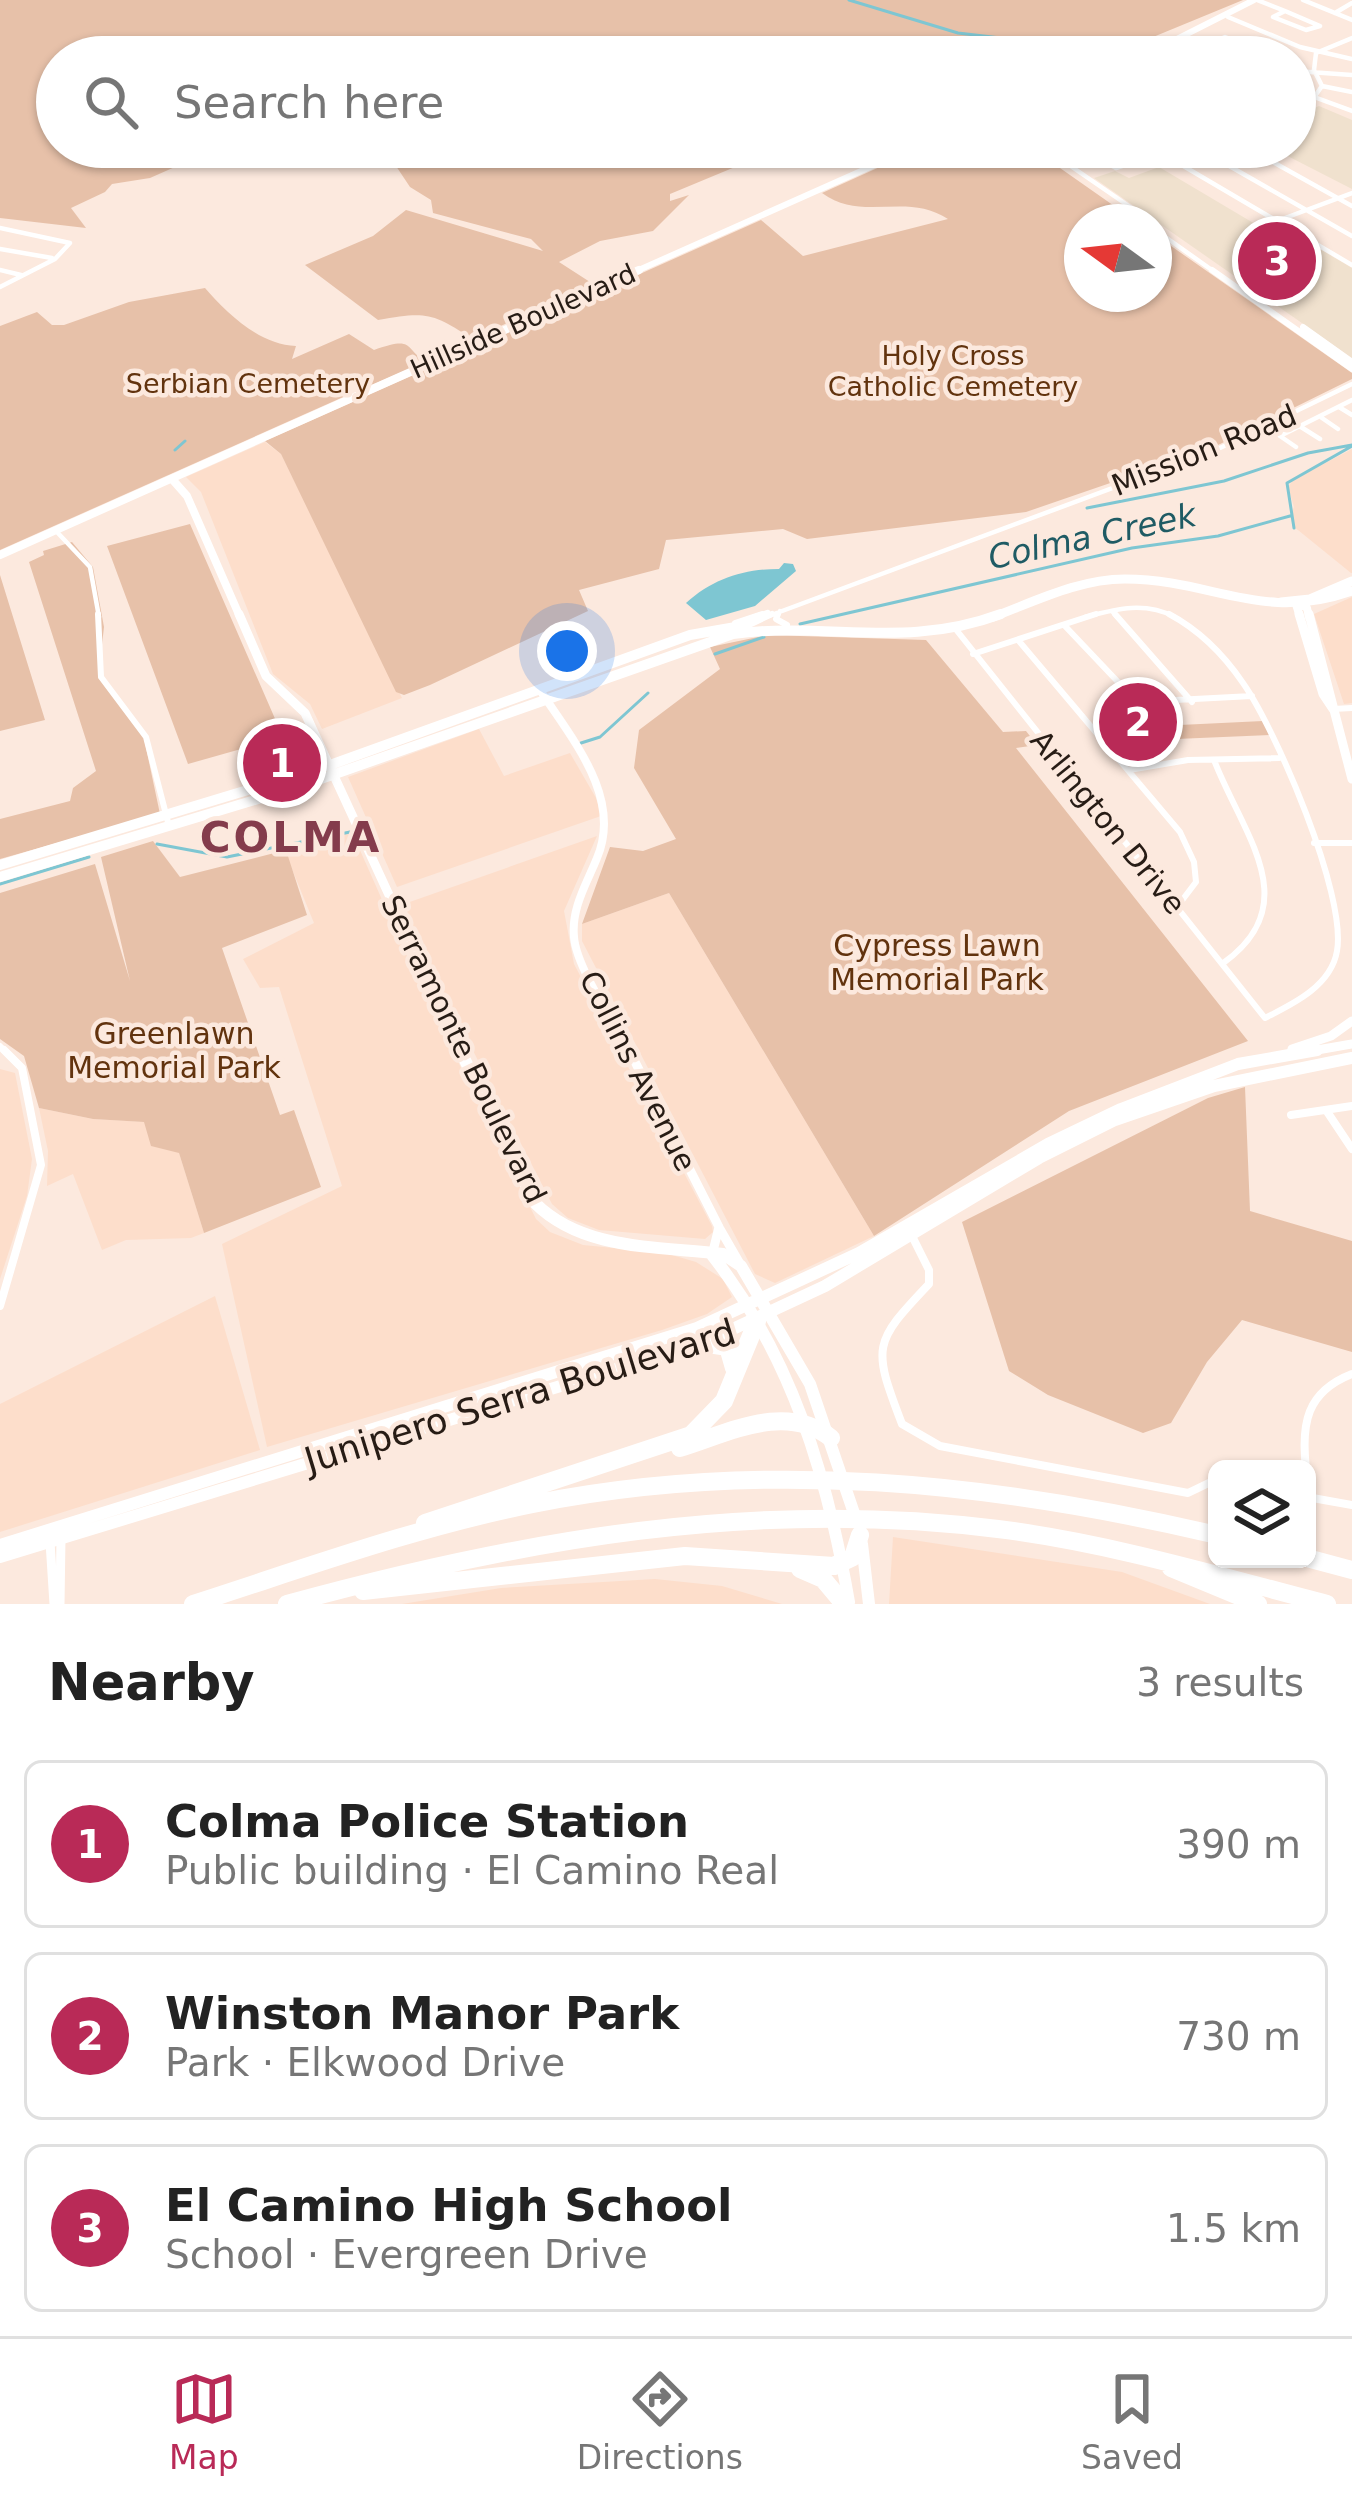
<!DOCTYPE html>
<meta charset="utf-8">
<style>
body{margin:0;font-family:"DejaVu Sans",sans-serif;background:#f2f2f2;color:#222}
.controls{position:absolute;right:36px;bottom:36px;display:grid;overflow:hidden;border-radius:18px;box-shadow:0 3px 9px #0004}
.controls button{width:108px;height:108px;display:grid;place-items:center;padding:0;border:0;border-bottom:3px solid #e0e0e0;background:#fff;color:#222;font:60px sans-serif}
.compass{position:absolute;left:1064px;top:204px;width:108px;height:108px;border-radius:50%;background:#fff;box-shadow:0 3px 9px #0004;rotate:285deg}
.you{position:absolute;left:567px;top:651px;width:42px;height:42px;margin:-30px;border:9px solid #fff;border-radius:50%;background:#1a73e8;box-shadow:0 0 0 18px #1a73e833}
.badge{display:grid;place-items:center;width:78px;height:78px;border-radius:50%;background:#b92a57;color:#fff;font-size:39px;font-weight:700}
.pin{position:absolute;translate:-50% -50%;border:6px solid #fff;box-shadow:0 3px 12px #0006}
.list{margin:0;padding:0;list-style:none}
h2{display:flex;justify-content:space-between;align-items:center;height:156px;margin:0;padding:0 48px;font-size:51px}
h2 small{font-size:39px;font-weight:400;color:#767676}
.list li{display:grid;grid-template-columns:78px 1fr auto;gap:36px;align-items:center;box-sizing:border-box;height:168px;margin:0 24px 24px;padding:0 24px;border:3px solid #e0e0e0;border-radius:18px}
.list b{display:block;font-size:45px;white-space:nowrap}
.list p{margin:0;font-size:39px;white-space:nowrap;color:#767676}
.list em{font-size:39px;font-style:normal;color:#767676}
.icon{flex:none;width:66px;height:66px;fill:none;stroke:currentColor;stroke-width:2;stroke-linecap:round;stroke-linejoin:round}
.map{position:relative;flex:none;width:1352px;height:1604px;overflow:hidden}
.search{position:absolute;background:#fff;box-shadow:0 3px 9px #0004;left:36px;right:36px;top:36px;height:132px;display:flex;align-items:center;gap:30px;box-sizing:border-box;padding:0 42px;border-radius:66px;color:#767676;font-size:45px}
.sheet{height:732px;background:#fff}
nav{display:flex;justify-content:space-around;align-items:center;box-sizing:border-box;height:168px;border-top:3px solid #e0e0e0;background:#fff;font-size:33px;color:#767676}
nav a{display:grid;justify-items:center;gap:6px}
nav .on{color:#b92a57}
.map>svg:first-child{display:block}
</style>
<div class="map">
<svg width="1352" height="1604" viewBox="0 0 1352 1604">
<rect width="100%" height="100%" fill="#fce9de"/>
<path fill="#fddecb" d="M 265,442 L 281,454 L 402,698 L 322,729 L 310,704 L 273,674 L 201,492 L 186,477 Z
M 1352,449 L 1352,573 L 1351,573 L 1293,526 L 1290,516 L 1294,507 L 1288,487 L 1293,480 Z
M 1352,597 L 1352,703 L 1344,704 L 1314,614 Z
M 479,729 L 504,776 L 570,753 L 596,798 L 601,816 L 397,887 L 348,777 Z
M 351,830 L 420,985 L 536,1219 L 550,1232 L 583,1245 L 665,1253 L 696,1262 L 723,1279 L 732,1297 L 707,1314 L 662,1330 L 267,1447 L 222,1244 L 342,1186 L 279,987 L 260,988 L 243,959 L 314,923 L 285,852 Z
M 597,836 L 564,911 L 574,964 L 712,1226 L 713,1232 L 705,1239 L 599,1230 L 568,1218 L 552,1204 L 434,975 L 404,904 Z
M 669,893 L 874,1236 L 775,1283 L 755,1274 L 582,941 L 582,924 Z
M 0,1069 L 15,1073 L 32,1159 L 27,1196 L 0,1279 Z
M 39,1108 L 93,1119 L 145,1122 L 179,1153 L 204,1233 L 191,1238 L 126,1240 L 102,1250 L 73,1174 L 47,1186 L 48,1151 Z
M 215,1296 L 260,1450 L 0,1532 L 0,1404 Z
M 893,1537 L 1122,1572 L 1210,1604 L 889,1604 Z
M 655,1579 L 722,1586 L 782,1604 L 402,1604 L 501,1588 Z"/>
<path fill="#f0e1ce" d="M 1319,106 L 1352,120 L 1352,189 L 1270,147 L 1295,147 L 1295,116 Z
M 1159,167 L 1306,254 L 1320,249 L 1352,268 L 1352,358 L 1094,178 L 1115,171 L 1129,178 Z"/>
<path fill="#e7c1a9" d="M 0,0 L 1243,0 L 1141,42 L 1141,47 L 1107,57 L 57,57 L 57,147 L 220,147 L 150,178 L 112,184 L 105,192 L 71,208 L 86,228 L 0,218 Z
M 405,147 L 719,147 L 747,162 L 670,194 L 670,201 L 689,195 L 653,231 L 600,241 L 559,262 L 590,282 L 586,287 L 472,339 C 432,312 425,312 378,320 L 305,265 L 373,236 L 406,210 L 543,251 L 531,239 L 433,213 L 431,200 L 410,187 L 394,163 Z
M 924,147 L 1030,147 L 1137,222 L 1082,222 L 1082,294 L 1154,294 L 1154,234 L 1352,373 L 1352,379 L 1212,448 L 1026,512 L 807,539 L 783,529 L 666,540 L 659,569 L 579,590 L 588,611 L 430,685 L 404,695 L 396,692 L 281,454 L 265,441 L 761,220 L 803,256 L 948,219 C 906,191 863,223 822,193 Z
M 205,288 C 226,312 259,345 296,346 L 292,359 L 349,334 L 374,350 C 414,336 404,347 425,362 L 367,387 L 356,379 L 341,385 L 350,394 L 0,550 L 0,326 L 37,312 L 52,325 L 64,325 L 129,302 Z
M 190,524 L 283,737 L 188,764 L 107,546 Z
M 72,542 L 93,567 L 104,627 L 100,662 L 106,688 L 142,729 L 160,814 L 0,859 L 0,819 L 70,801 L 73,788 L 96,771 L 29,562 L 44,555 L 43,551 Z
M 0,575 L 45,720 L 0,731 Z
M 768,635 L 926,640 L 1003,732 L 1026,731 L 1037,745 L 1016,748 L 1248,1041 L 1069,1111 L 874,1236 L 669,893 L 582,924 L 610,847 L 643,851 L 676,839 L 634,768 L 639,730 L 720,669 L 710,647 Z
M 1141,703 L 1151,704 L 1159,726 L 1263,721 L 1270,735 L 1106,742 L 1096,730 L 1122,727 L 1118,721 Z
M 153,841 L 180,877 L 286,850 L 307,915 L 222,948 L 280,1115 L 294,1110 L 321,1187 L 204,1233 L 179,1153 L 151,1146 L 144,1122 L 93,1119 L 39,1108 L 24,1056 L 0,1039 L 0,893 L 95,864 L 130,981 L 101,857 Z
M 1245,1087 L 1250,1211 L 1352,1241 L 1352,1352 L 1242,1320 L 1207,1362 L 1171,1423 L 1143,1433 L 1048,1395 L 1009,1371 L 962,1222 L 1208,1098 Z"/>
<path fill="#7ec6d2" d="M 784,563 L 793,564 L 796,571 L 755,606 L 706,620 L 686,603 C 713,579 743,569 779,569 Z"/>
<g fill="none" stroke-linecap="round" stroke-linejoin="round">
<path stroke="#7ec6d2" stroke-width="3" d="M 849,0 L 958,33 L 1045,43 L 1083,55
M 175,450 L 185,441
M 1087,508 L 1224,481 L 1308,453 L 1352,445
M 1294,528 L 1287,483 L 1352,446
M 800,624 L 1132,548 L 1218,536 L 1290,516
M 715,654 L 764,637
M 581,743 L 600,737 L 648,693
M 157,844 L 227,857 L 350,832
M 0,884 L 89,857"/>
<path stroke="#fff" stroke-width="4.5" d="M 1257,0 L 1285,11
M 1303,0 L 1352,20
M 1285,11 L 1320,26 L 1306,30 L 1273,17 Z
M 1335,13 L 1352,3
M 1228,17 L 1300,47 L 1352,59
M 1180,57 L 1225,37 L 1274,57
M 1295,71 L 1352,75
M 1322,86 L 1314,70 L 1316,53 L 1352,38
M 1322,86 L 1352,92
M 1295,90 L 1352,111
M 1295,104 L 1315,96 L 1322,86
M 1077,147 L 1116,168 L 1179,147
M 1105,147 L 1131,163
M 1196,147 L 1352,236
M 1246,147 L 1352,206
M 1277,221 L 1352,193
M 0,228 L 70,243 L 55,259 L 0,287
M 0,249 L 52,258
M 0,270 L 21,275
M 1339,407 L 1352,415
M 1322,418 L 1338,429
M 1301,427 L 1320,439
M 1296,447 L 1280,436 L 1352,400
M 56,531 L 90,567 L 99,617
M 1112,611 L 1117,617
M 753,617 L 768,612
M 766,617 L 1220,448 L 1352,384
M 777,617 L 780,611
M 1085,617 C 1116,609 1144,601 1175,617"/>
<path stroke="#fff" stroke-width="6" d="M 98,614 L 101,677 L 146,737 L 169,826
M 778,614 L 776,619 L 787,625
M 1115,614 L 1192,702
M 735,623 L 762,614
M 749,625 L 772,614
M 1065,626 L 1137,702 L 1252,696
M 954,627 L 1265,1018 C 1293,1004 1331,986 1337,951 C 1347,895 1276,730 1243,683 C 1224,655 1199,630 1169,614
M 1018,640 L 1180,832 L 1194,862 L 1196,882 L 1177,907
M 973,654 L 1096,614
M 1333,709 L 1352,708
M 1214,760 C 1243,835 1307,904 1222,964
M 1129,770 L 1188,760 L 1279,758
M 1314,843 L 1352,843
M 0,1046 L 7,1053"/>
<path stroke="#fff" stroke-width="8" d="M 1326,1110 L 1352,1149
M 1291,1115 L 1352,1106
M 912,1236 L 929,1270 L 929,1284 C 873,1343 872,1346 902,1424 L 940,1446 L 1188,1493 L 1217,1479
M 0,1306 L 41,1165 L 22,1068 L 4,1050
M 1306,1469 C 1301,1424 1306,1392 1352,1374
M 1307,1474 L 1310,1498
M 1307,1497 L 1352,1505"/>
<path stroke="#fff" stroke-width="4.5" d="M 1043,147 L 1152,222
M 1151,147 L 1352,265
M 1154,229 L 1216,273"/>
<path stroke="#fff" stroke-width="6" d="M 1212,270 L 1352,369
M 1303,327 L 1352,362"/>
<path stroke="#fff" stroke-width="8" d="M 540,690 C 571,738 623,797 597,858 C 587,883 571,908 574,937 C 576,967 615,1024 630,1053"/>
<path stroke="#fff" stroke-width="9" d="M 629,1050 L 719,1227 L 712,1255
M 720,1229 L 739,1262
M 50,1542 L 54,1604
M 60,1604 L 61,1538"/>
<path stroke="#fff" stroke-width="6" d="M 1116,57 L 1173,41 L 1254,0
M 632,273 L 915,147"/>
<path stroke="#fff" stroke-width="8" d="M 172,479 L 187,496 L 240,617
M 0,555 L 639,270
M 1295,601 L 1307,608 L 1309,617
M 1295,601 L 1300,617"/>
<path stroke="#fff" stroke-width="9" d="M 239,614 L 266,676 L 305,713 L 462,1053
M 1299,614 L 1323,694 L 1333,709
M 1309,614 L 1352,779
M 1292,1049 L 1331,1036 L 1352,1021
M 1300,1053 L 1352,1044"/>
<path stroke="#fff" stroke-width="12" d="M 460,1050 L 535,1203 C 583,1251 658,1246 723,1254 L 741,1266 L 810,1384 L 857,1522
M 712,1255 C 792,1357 827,1475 849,1602
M 862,1544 L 869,1604
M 0,1545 L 697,1328 L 859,1253 L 1048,1144 L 1121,1109 L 1238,1064 L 1317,1050
M 0,1557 L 705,1342 L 825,1286 L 1039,1158 L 1115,1120 L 1214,1086 L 1352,1058"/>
<path stroke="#fff" stroke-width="9" d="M 1281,602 L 1310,599 L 1352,581
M 993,617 C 1036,601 1079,579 1125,579 C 1212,579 1262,623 1352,591"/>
<path stroke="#fff" stroke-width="10" d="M 0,865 L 330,765 L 690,635 L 747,625
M 0,877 L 301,786 L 733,634 C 829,621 904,650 1001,614"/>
<path stroke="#fff" stroke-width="18" d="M 702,1343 L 728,1347 L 734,1368
M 680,1448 C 729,1433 785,1402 831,1438
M 425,1523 L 691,1435 L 724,1401 L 757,1321
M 1307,1558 L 1352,1570
M 1171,1568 L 1258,1604
M 800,1569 L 823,1579 L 844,1604
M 363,1591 L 685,1556 L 834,1566 L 853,1557 L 860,1535
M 193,1604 C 305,1568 417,1527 533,1504 C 763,1458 991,1482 1217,1535
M 287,1604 C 520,1540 756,1498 998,1529 C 1110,1543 1219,1576 1327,1604"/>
</g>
<g text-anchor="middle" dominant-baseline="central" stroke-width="9" stroke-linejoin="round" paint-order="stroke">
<g font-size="27" fill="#271c15" stroke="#fce9de">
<text transform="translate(523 321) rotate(-24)">Hillside Boulevard</text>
</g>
<g font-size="27" fill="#62330e" stroke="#fce9de">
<text x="953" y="355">Holy Cross<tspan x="953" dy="31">Catholic Cemetery</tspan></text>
<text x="248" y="383">Serbian Cemetery</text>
</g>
<g font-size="30" fill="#271c15" stroke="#fce9de">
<text transform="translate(1204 450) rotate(-22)">Mission Road</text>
<text transform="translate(1108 822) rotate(51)">Arlington Drive</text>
<text transform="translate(464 1049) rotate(64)">Serramonte Boulevard</text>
<text transform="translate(638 1071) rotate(63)">Collins Avenue</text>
</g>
<g font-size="30" fill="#62330e" stroke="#fce9de">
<text x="937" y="945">Cypress Lawn<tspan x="937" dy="34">Memorial Park</tspan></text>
<text x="174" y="1033">Greenlawn<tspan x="174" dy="34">Memorial Park</tspan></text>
</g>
<g font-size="33" font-style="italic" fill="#1f5b64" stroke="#fce9de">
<text transform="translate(1092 536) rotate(-12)">Colma Creek</text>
</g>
<g font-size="36" fill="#271c15" stroke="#fce9de">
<text transform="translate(520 1396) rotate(-17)">Junipero Serra Boulevard</text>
</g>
<g font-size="42" font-weight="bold" letter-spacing="3" fill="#843c4c" stroke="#fce9de">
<text x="291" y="837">COLMA</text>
</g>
</g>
</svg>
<div class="controls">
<button><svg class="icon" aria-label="layers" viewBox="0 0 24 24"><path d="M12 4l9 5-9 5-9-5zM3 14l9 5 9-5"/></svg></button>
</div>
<svg class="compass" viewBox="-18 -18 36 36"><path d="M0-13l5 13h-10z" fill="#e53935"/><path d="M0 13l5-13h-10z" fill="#767676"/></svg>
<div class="you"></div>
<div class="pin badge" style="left:282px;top:763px">1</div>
<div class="pin badge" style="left:1138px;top:722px">2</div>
<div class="pin badge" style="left:1277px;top:261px">3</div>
<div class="search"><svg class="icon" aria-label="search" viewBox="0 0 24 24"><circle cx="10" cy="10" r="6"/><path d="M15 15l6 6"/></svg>Search here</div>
</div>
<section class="sheet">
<h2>Nearby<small>3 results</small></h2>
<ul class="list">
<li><span class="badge">1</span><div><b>Colma Police Station</b><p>Public building · El Camino Real</p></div><em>390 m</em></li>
<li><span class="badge">2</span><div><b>Winston Manor Park</b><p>Park · Elkwood Drive</p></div><em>730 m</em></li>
<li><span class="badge">3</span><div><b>El Camino High School</b><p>School · Evergreen Drive</p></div><em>1.5 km</em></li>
</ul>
</section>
<nav>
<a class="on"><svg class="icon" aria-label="map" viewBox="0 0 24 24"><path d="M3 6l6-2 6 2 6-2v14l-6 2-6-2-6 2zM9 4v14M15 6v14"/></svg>Map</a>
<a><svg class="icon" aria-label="directions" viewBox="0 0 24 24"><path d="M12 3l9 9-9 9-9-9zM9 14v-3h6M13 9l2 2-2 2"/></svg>Directions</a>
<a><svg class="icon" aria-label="saved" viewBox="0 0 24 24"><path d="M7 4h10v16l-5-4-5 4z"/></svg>Saved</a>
</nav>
